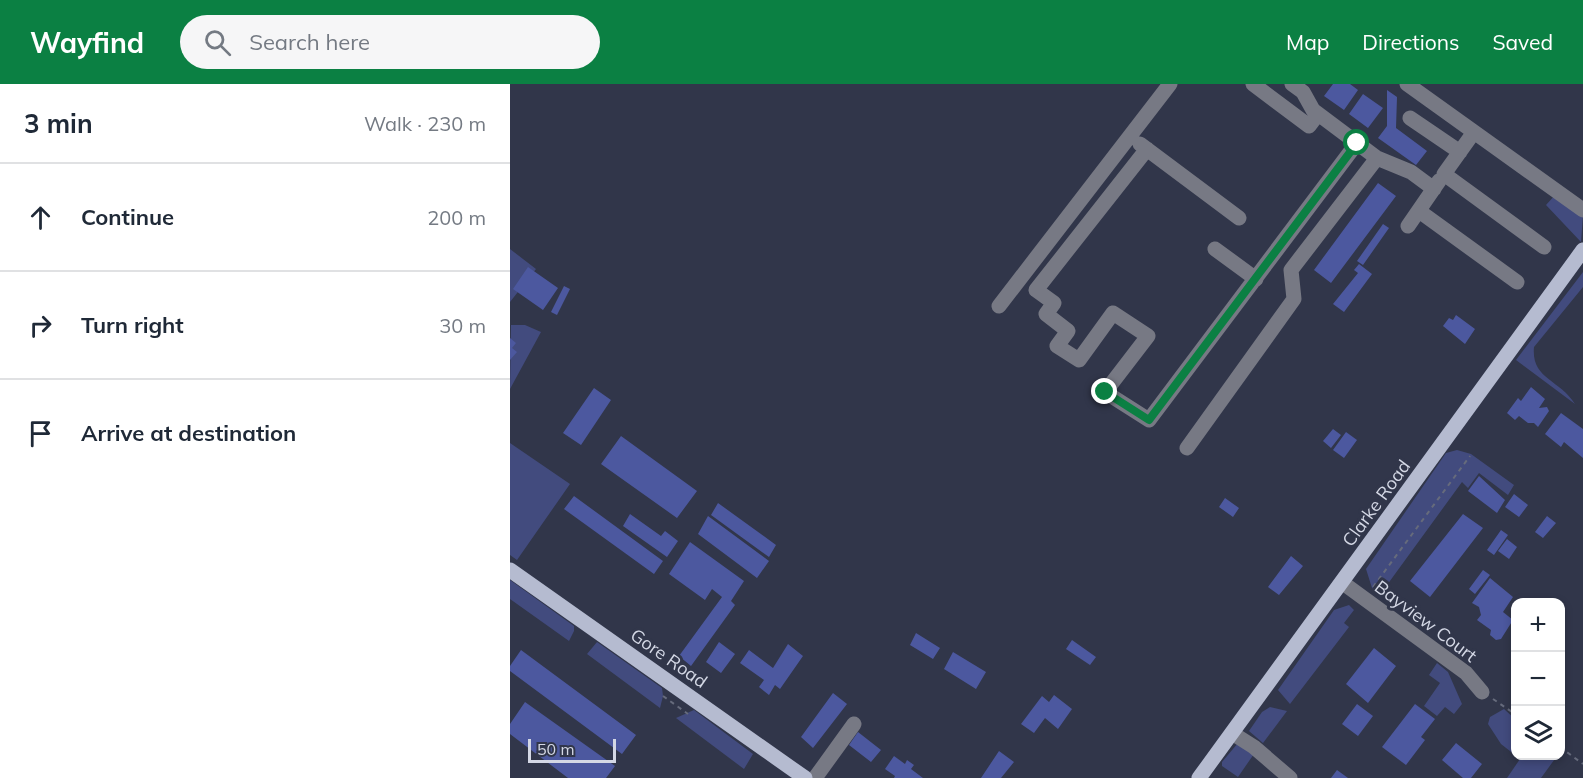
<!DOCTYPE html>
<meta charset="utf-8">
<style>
body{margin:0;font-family:Mulish,sans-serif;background:#f6f6f7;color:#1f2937}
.controls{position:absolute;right:18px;bottom:18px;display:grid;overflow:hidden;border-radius:12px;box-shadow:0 3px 9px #0003}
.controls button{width:54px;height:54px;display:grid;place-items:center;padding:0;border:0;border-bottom:2px solid #e0e1e3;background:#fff;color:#1f2937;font:30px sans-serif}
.scale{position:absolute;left:18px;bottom:15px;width:88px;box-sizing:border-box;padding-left:6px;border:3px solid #d4d8e5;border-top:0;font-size:16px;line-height:21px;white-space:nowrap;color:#d4d8e5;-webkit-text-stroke:4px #31364a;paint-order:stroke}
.stop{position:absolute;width:18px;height:18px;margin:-14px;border:4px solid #0b8043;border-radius:50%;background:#fff}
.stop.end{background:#0b8043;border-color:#fff;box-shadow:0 2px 6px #0008}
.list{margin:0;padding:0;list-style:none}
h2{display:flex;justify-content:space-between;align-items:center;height:78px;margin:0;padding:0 24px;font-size:26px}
h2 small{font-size:20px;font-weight:400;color:#747a83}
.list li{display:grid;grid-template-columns:39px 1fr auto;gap:18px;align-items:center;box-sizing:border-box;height:108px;padding:0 24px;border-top:2px solid #e0e1e3}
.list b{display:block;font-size:22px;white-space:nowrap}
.list em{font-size:20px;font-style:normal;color:#747a83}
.icon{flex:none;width:33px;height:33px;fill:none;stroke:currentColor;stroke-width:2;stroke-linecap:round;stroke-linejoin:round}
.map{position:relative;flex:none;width:1073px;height:694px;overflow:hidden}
header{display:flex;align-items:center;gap:36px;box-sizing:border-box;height:84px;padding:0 30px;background:#0b8043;color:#fff}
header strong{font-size:28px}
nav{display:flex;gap:33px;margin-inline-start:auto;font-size:21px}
.search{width:420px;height:54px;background:#f6f6f7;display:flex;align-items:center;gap:15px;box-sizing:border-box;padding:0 21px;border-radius:33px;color:#747a83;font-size:22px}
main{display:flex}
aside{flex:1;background:#fff}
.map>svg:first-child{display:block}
</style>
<header>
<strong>Wayfind</strong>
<div class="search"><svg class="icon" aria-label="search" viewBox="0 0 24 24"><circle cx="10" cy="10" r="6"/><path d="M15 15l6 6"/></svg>Search here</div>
<nav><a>Map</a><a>Directions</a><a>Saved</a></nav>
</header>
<main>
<aside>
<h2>3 min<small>Walk · 230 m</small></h2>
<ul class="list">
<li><svg class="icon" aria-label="ahead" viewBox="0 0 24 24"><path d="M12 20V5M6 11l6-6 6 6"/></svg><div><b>Continue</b></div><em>200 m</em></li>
<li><svg class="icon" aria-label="right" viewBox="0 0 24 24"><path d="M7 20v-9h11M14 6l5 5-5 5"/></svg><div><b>Turn right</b></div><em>30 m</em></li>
<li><svg class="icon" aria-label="arrive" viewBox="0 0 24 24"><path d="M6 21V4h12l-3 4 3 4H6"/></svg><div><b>Arrive at destination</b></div></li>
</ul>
</aside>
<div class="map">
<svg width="1073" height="694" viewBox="0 0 1073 694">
<rect width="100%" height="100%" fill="#31364a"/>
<path fill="#424b7e" d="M 1045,111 L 1073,131 L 1071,158 L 1036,121 Z
M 0,165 L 26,185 L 0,218 Z
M 1073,188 L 1073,203 L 1024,263 C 1021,295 1049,295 1065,320 L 1006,276 Z
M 1,241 L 15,241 L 31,248 L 0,305 Z
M 0,359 L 60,400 L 7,476 L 0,471 Z
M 947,366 L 961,370 L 1004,401 L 998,411 L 969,389 L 958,404 L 952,398 L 869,512 L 862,504 L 856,485 L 936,369 Z
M 0,496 L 64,542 L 64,547 L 59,557 L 0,515 Z
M 839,521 L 844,526 L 834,539 L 839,543 L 780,620 L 768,606 L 824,526 Z
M 87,558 L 152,604 L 153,612 L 150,624 L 77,570 Z
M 927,579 L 938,588 L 952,620 L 944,630 L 935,623 L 927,632 L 914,622 L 930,599 L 919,591 Z
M 760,623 L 777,627 L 753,659 L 739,647 L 752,628 Z
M 994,625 L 1005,635 L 1005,671 L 991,660 L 978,640 L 980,633 Z
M 184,626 L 243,670 L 234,685 L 166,634 Z
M 728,659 L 746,667 L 728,693 L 712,682 L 712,678 Z
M 1006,672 L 1047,672 L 1031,694 L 997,694 L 1010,675 Z"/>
<path fill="#4c589f" d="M 823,0 L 840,0 L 848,6 L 834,26 L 814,12 Z
M 877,6 L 887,13 L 886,44 L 917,67 L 906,81 L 868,54 L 877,42 Z
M 853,10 L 873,24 L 858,44 L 839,30 Z
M 868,99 L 886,112 L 821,199 L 804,186 Z
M 873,140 L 879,144 L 853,181 L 847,177 Z
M 849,180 L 862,190 L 834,228 L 823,220 L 848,189 L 844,186 Z
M 18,183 L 48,204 L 33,226 L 3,205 Z
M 54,202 L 60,205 L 47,231 L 41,228 Z
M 946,231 L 965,245 L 955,260 L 933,242 L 939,234 L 943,236 Z
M 0,254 L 6,259 L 2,264 L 7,268 L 0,276 Z
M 1021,303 L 1035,315 L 1029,324 L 1037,323 L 1039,327 L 1028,343 L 1024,339 L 1018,339 L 1009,332 L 1005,336 L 997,329 L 1008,314 L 1011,317 Z
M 84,304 L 101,316 L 71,361 L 53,349 Z
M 1051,329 L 1073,345 L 1073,374 L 1054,358 L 1051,363 L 1035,350 Z
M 823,345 L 831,351 L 821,364 L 813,357 Z
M 836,348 L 847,356 L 834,374 L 823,366 Z
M 111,352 L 187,407 L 167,434 L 91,380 Z
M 969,392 L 995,416 L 987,429 L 958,407 Z
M 1004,410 L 1018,421 L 1009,433 L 995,423 Z
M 64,412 L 153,477 L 144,490 L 54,425 Z
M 715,414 L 729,424 L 723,433 L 709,423 Z
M 208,419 L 266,461 L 259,473 L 201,431 Z
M 120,430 L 151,452 L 155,447 L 168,457 L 157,473 L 113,442 Z
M 953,430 L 973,444 L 920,513 L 900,497 Z
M 198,432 L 259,477 L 247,494 L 188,450 Z
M 1037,432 L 1046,439 L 1033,454 L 1025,448 Z
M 991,446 L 998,451 L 984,471 L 977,466 Z
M 997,455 L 1007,463 L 999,475 L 988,467 Z
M 180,458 L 234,497 L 221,517 L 225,521 L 181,582 L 169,572 L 212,513 L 202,505 L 195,516 L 159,490 Z
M 781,472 L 793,482 L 769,511 L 758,503 Z
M 973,486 L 980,491 L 965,510 L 959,505 Z
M 980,494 L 1003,513 L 993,528 L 1003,536 L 991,555 L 986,556 L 980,551 L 981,546 L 967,536 L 971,531 L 969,523 L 962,519 Z
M 406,549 L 430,564 L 423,575 L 400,561 Z
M 562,556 L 586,573 L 580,581 L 556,565 Z
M 209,558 L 225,570 L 211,589 L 196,578 Z
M 278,560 L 293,572 L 270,605 L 265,601 L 259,611 L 249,603 L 254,596 L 230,579 L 239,566 L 263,584 Z
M 864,564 L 886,582 L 858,619 L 836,600 Z
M 11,566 L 126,651 L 112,670 L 0,587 L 0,582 Z
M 443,568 L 476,588 L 466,605 L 434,585 Z
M 323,609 L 337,620 L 303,664 L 291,653 Z
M 544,611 L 562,625 L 548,645 L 535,634 L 524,649 L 511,640 L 532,612 L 539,618 Z
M 15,618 L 105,682 L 96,694 L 58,694 L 0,650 L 0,640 Z
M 847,620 L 863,632 L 848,652 L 832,640 Z
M 905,620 L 925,635 L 911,653 L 915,656 L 896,681 L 872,663 Z
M 348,648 L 371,666 L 361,678 L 339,661 Z
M 946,659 L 972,680 L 961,694 L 953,694 L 932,676 Z
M 489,667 L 504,678 L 491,694 L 471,694 Z
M 384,672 L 395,680 L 397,676 L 404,681 L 401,685 L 413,694 L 384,694 L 385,692 L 375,685 Z
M 827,686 L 838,694 L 821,694 Z"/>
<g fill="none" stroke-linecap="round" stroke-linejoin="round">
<path stroke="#666b7c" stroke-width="2" stroke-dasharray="4.5 4.5" stroke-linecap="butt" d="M 863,503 L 960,372
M 153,612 L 178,630
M 983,615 L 1005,630
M 1050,663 L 1073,680"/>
<path stroke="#777984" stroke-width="15" d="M 743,0 L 799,42 L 808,30
M 782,0 L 793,8 L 803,26 L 867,74
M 897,0 L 1073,126
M 900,34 L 950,68
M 964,48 L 934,90 L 1034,163
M 630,60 L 729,134
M 637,65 L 526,206 L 544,219 L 536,230 L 558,247 L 547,262 L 569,276 L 603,229 L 638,252 L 595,308 L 639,336 L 847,59
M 909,127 L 1007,198
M 898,142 L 929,97
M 705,165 L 746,195
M 489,222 L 660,0
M 677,364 L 784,215 L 781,186 L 867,74 L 901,88 L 924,105
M 833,499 L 956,589 L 972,608
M 722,649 L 744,663 L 780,694
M 305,694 L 344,640"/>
<path stroke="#b5bbd0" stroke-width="15" d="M 0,486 L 295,694
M 689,694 L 1073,166"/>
</g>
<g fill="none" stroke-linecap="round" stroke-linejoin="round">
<path stroke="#0b8043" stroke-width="8" d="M 595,308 L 639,336 L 847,59"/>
</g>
<g text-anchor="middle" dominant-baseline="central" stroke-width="6" stroke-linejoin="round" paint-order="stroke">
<g font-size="18" fill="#d4d8e5" stroke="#31364a">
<text transform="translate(866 419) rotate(-54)">Clarke Road</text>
<text transform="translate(916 537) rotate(37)">Bayview Court</text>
<text transform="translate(159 574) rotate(35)">Gore Road</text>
</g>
</g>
</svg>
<div class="controls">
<button>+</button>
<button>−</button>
<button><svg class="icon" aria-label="layers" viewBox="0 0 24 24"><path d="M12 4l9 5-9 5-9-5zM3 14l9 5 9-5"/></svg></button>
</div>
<div class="scale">50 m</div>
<div class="stop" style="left:847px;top:59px"></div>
<div class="stop end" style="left:595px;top:308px"></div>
</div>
</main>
